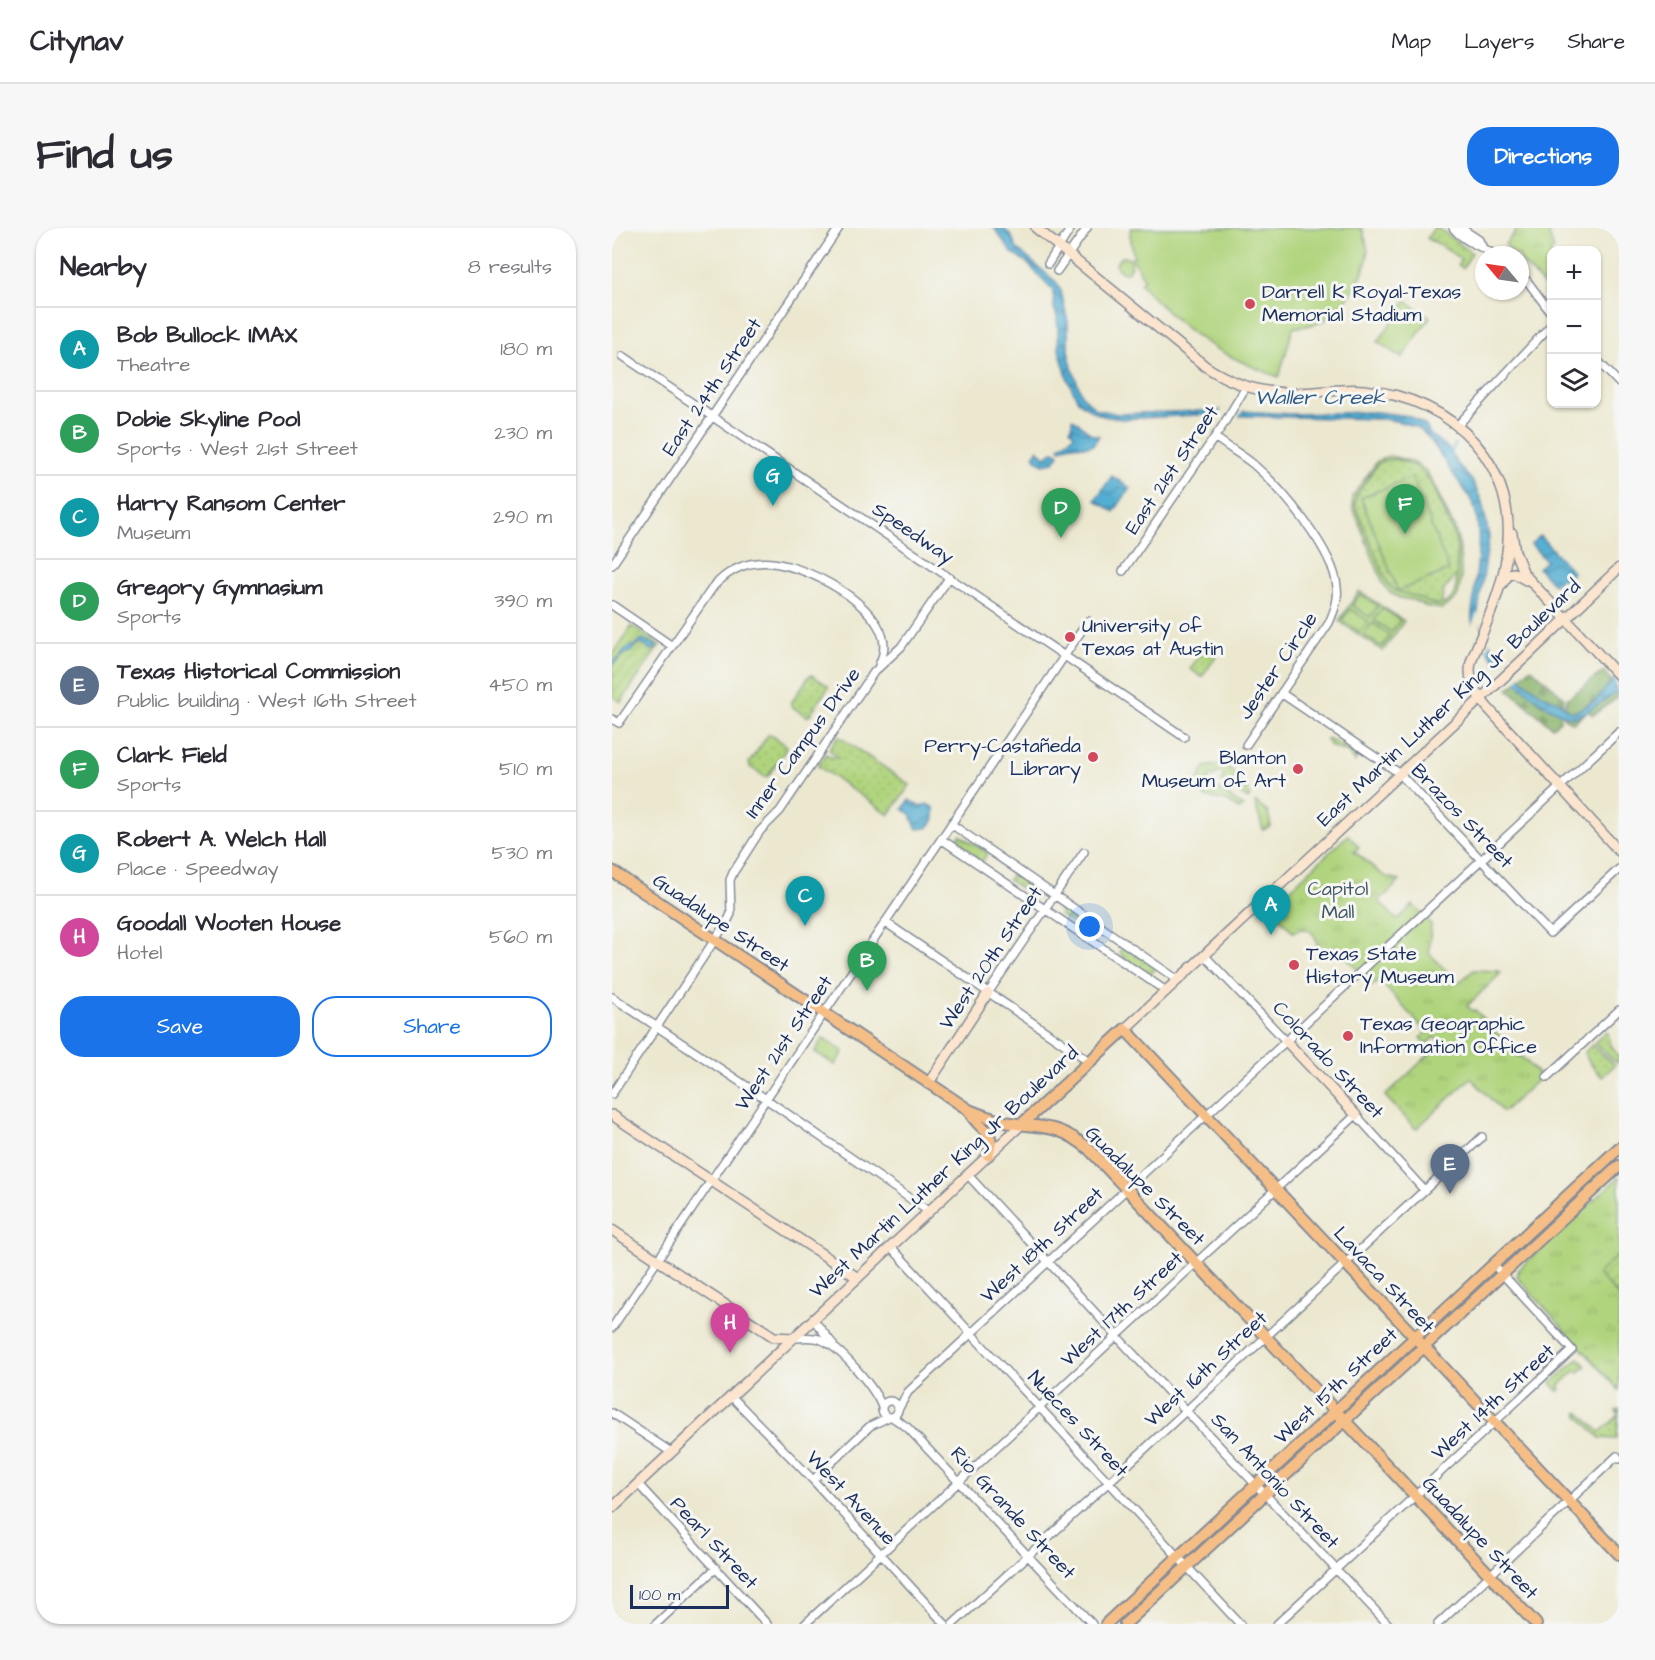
<!DOCTYPE html>
<meta charset="utf-8">
<style>
body{margin:0;font-family:"Architects Daughter",sans-serif;background:#f7f7f7;color:#2b2b33}
.controls{position:absolute;right:18px;top:18px;display:grid;overflow:hidden;border-radius:12px;box-shadow:0 2px 4px #0004}
.controls button{width:54px;height:54px;display:grid;place-items:center;padding:0;border:0;border-bottom:2px solid #e1e1e2;background:#fff;color:#2b2b33;font:30px sans-serif}
.compass{position:absolute;left:863px;top:18px;width:54px;height:54px;border-radius:50%;background:#fff;box-shadow:0 2px 4px #0004;rotate:299deg}
.scale{position:absolute;left:18px;bottom:15px;width:99px;box-sizing:border-box;padding-left:6px;border:3px solid #1b2f5e;border-top:0;font-size:16px;line-height:21px;white-space:nowrap;color:#1b2f5e;-webkit-text-stroke:4px #f6f6f2;paint-order:stroke}
.you{position:absolute;left:478px;top:699px;width:21px;height:21px;margin:-15px;border:4px solid #fff;border-radius:50%;background:#1a73e8;box-shadow:0 0 0 9px #1a73e833}
.badge{display:grid;place-items:center;width:39px;height:39px;border-radius:50%;background:#1a73e8;color:#fff;font-size:20px;font-weight:700}
.pin{position:absolute;translate:-50% -50px;filter:drop-shadow(0 2px 3px #0008)}
.pin::after{content:'';position:absolute;top:32px;width:21px;height:18px;background:inherit;clip-path:polygon(0 0,100% 0,50% 100%)}
.list{margin:0;padding:0;list-style:none}
h2{display:flex;justify-content:space-between;align-items:center;height:78px;margin:0;padding:0 24px;font-size:26px}
h2 small{font-size:20px;font-weight:400;color:#7c7c81}
.list li{display:grid;grid-template-columns:39px 1fr auto;gap:18px;align-items:center;box-sizing:border-box;height:84px;padding:0 24px;border-top:2px solid #e1e1e2}
.list b{display:block;font-size:22px;white-space:nowrap}
.list p{margin:0;font-size:20px;white-space:nowrap;color:#7c7c81}
.list em{font-size:20px;font-style:normal;color:#7c7c81}
.actions{display:flex;gap:12px;padding:18px 24px}
.actions a{flex:1;padding:14px 0;border:2px solid #1a73e8;border-radius:24px;text-align:center;font-size:21px;color:#1a73e8}
.actions .main{background:#1a73e8;color:#fff}
.icon{flex:none;width:33px;height:33px;fill:none;stroke:currentColor;stroke-width:2;stroke-linecap:round;stroke-linejoin:round}
.map{position:relative;flex:none;width:1007px;height:1396px;overflow:hidden;border-radius:24px}
header{display:flex;align-items:center;gap:36px;box-sizing:border-box;height:84px;padding:0 30px;background:#fff;border-bottom:2px solid #e1e1e2}
header strong{font-size:28px}
nav{display:flex;gap:33px;margin-inline-start:auto;font-size:21px}
.intro{display:flex;align-items:center;justify-content:space-between;box-sizing:border-box;height:144px;padding:0 36px}
h1{margin:0;font-size:42px}
.button{padding:15px 27px;border-radius:24px;background:#1a73e8;color:#fff;font-size:21px;font-weight:700}
main{display:flex;gap:36px;padding:0 36px}
aside{flex:1;background:#fff;border-radius:24px;box-shadow:0 2px 4px #0004}
.map>svg:first-child{display:block}
</style>
<header>
<strong>Citynav</strong>
<nav><a>Map</a><a>Layers</a><a>Share</a></nav>
</header>
<div class="intro"><h1>Find us</h1><a class="button">Directions</a></div>
<main>
<aside>
<h2>Nearby<small>8 results</small></h2>
<ul class="list">
<li><span class="badge" style="background:#0f9aa8">A</span><div><b>Bob Bullock IMAX</b><p>Theatre</p></div><em>180 m</em></li>
<li><span class="badge" style="background:#2e9e5b">B</span><div><b>Dobie Skyline Pool</b><p>Sports · West 21st Street</p></div><em>230 m</em></li>
<li><span class="badge" style="background:#0f9aa8">C</span><div><b>Harry Ransom Center</b><p>Museum</p></div><em>290 m</em></li>
<li><span class="badge" style="background:#2e9e5b">D</span><div><b>Gregory Gymnasium</b><p>Sports</p></div><em>390 m</em></li>
<li><span class="badge" style="background:#5c6f8a">E</span><div><b>Texas Historical Commission</b><p>Public building · West 16th Street</p></div><em>450 m</em></li>
<li><span class="badge" style="background:#2e9e5b">F</span><div><b>Clark Field</b><p>Sports</p></div><em>510 m</em></li>
<li><span class="badge" style="background:#0f9aa8">G</span><div><b>Robert A. Welch Hall</b><p>Place · Speedway</p></div><em>530 m</em></li>
<li><span class="badge" style="background:#d1479c">H</span><div><b>Goodall Wooten House</b><p>Hotel</p></div><em>560 m</em></li>
</ul>
<div class="actions"><a class="main">Save</a><a>Share</a></div>
</aside>
<div class="map">
<svg width="1007" height="1396" viewBox="0 0 1007 1396">
<defs>
<pattern id="grass-dots" width="8" height="8" patternUnits="userSpaceOnUse" patternTransform="scale(1.5)"><rect width="8" height="8" fill="#b0d47d"/><path d="M2 2h.1M6 6h.1" fill="none" stroke="#97b66e" stroke-width="1.8" stroke-linecap="round"/></pattern>
<pattern id="forest-firs" width="22" height="20" patternUnits="userSpaceOnUse" patternTransform="scale(1.5)"><rect width="22" height="20" fill="#8cb66c"/><path d="M5 1l3.5 6h-7zM16 11l3.5 6h-7z" fill="#72945c"/></pattern>
<pattern id="park-tufts" width="24" height="20" patternUnits="userSpaceOnUse" patternTransform="scale(1.5)"><rect width="24" height="20" fill="#b0d47d"/><path d="M3 7l-1-3M5 7V3M7 7l1-3M15 17l-1-3M17 17v-4M19 17l1-3" fill="none" stroke="#97b66e"/></pattern>
<pattern id="garden-furrows" width="10" height="10" patternUnits="userSpaceOnUse" patternTransform="scale(1.5)"><rect width="10" height="10" fill="#b0d47d"/><path d="M-1 1l2-2M0 10L10 0M9 11l2-2" fill="none" stroke="#97b66e"/></pattern>
<pattern id="water-waves" width="16" height="10" patternUnits="userSpaceOnUse" patternTransform="scale(1.5)"><rect width="16" height="10" fill="#53add1"/><path d="M0 5q4-4 8 0t8 0" fill="none" stroke="#448dad"/></pattern>
</defs>
<rect width="100%" height="100%" fill="#f6f6f2"/>
<filter id="ink" filterUnits="userSpaceOnUse"><feTurbulence type="fractalNoise" baseFrequency=".0167" numOctaves="2"/><feDisplacementMap in="SourceGraphic" scale="12" xChannelSelector="R" yChannelSelector="G"/><feConvolveMatrix kernelMatrix="1 2 1 2 8 2 1 2 1" color-interpolation-filters="sRGB"/></filter>
<filter id="wash" filterUnits="userSpaceOnUse"><feTurbulence type="fractalNoise" baseFrequency=".008" numOctaves="4" result="noise"/><feDisplacementMap in="SourceGraphic" scale="24" xChannelSelector="R" yChannelSelector="G"/><feGaussianBlur stdDeviation="1.35" result="paint"/><feColorMatrix in="noise" values="0 0 0 0 0 0 0 0 0 0 0 0 0 0 0 0 0 1.4 0 .05"/><feComposite in="paint" operator="in"/></filter>
<g filter="url(#wash)">
<rect width="100%" height="100%" fill="#ece8d0"/>
<path fill="url(#grass-dots)" stroke="#66826e" stroke-width="1.5" d="M 822,0 L 826,0 L 860,25 L 851,40 L 846,37 L 849,31 L 820,12 L 819,13 L 815,10 Z
M 784,231 L 806,239 L 818,253 L 845,314 L 845,347 L 832,362 L 829,377 C 822,377 784,365 780,361 C 777,359 776,355 774,352 L 743,278 L 744,268 L 766,235 L 774,232 Z
M 593,419 L 605,427 L 590,449 L 578,441 Z
M 200,447 L 216,458 L 216,460 L 197,488 L 194,488 L 179,478 L 180,476 L 179,475 L 197,448 Z
M 156,507 L 159,507 L 174,517 L 175,520 L 156,548 L 153,549 L 138,539 L 137,535 Z
M 226,508 L 298,557 L 277,587 L 206,538 L 214,526 L 219,529 L 226,530 L 217,521 Z
M 714,511 C 727,514 735,522 745,529 L 743,534 L 735,524 L 718,518 Z
M 608,536 L 618,540 L 633,558 L 638,568 L 636,571 L 609,553 L 612,548 L 606,544 L 602,549 L 598,547 L 594,559 L 601,564 L 604,560 L 631,578 L 628,582 L 614,573 L 593,569 L 585,554 L 593,539 Z
M 644,574 L 656,585 L 659,598 L 651,602 L 643,575 Z
M 348,607 L 376,625 L 370,634 L 343,616 Z
M 402,643 L 429,661 L 423,670 L 396,652 Z
M 452,678 L 489,703 L 489,708 L 482,710 L 448,687 L 447,680 Z
M 510,720 L 514,720 L 544,739 L 538,748 L 510,728 L 508,724 Z
M 993,805 L 996,805 L 999,817 L 1007,830 L 1005,835 L 982,815 Z
M 980,817 L 1003,837 L 990,849 L 978,835 L 972,825 Z
M 967,1130 L 974,1138 L 967,1145 L 964,1142 L 947,1158 L 949,1161 L 947,1164 L 939,1155 Z
M 1007,1181 L 1005,1209 L 1003,1211 L 988,1210 L 965,1186 L 967,1184 L 988,1204 L 1005,1189 L 1007,1186 L 1004,1183 Z"/>
<path fill="url(#forest-firs)" stroke="#547265" stroke-width="1.5" d="M 919,440 L 952,469 L 951,476 L 931,467 L 908,450 Z
M 992,443 L 1000,454 L 986,471 L 962,484 L 957,483 L 953,478 L 955,471 Z
M 904,454 L 931,476 L 949,485 L 948,493 L 940,499 L 896,461 Z
M 1002,466 L 1005,466 L 1005,470 L 981,487 L 976,483 L 961,495 L 952,490 L 952,486 L 965,488 Z"/>
<path fill="url(#park-tufts)" stroke="#66826e" stroke-width="1.5" d="M 907,0 L 935,0 L 942,22 L 939,22 L 939,65 L 908,32 L 908,27 L 903,27 L 893,16 Z
M 747,363 L 792,393 L 771,423 L 727,393 Z
M 736,607 L 747,619 L 742,624 C 753,630 760,640 769,646 C 775,650 782,650 788,653 L 767,673 L 785,692 L 801,677 L 819,696 L 817,725 L 846,755 L 862,742 L 887,743 L 889,745 L 855,778 L 861,783 L 863,782 L 907,829 L 909,828 L 929,849 L 891,884 L 859,850 L 804,901 L 773,868 L 829,815 L 822,809 L 815,816 L 809,810 L 814,804 L 767,752 L 760,758 L 724,718 C 718,722 711,721 705,717 C 704,703 693,697 681,704 L 658,680 Z
M 1007,949 L 1007,1162 L 905,1049 L 907,1041 Z"/>
<path fill="url(#garden-furrows)" stroke="#66826e" stroke-width="1.5" d="M 20,398 L 48,417 L 9,474 L 0,468 L 0,428 Z
M 1007,1026 L 1007,1069 L 986,1046 Z"/>
<path fill="#b0d47d" stroke="#66826e" stroke-width="1.5" fill-rule="evenodd" d="M 519,0 L 750,0 C 751,5 754,12 755,18 C 759,41 732,82 712,92 C 702,98 692,98 681,100 L 667,149 C 608,128 569,103 528,55 L 532,51 L 522,33 L 519,34 L 519,38 L 515,44 L 511,45 L 505,40 L 504,36 L 508,30 L 512,29 L 517,31 L 522,29 L 518,7 Z
M 794,73 L 818,89 L 790,130 L 766,114 Z
M 777,228 L 800,233 L 815,243 L 843,301 L 848,320 L 849,350 L 846,367 L 842,372 L 830,381 L 823,380 L 815,379 L 801,372 L 788,370 L 777,364 L 771,355 L 741,280 L 740,269 L 765,233 ZM 784,231 C 795,233 805,237 813,246 C 822,257 840,298 844,313 C 847,321 845,328 845,336 C 844,351 848,375 826,377 C 818,377 812,372 805,369 C 789,363 784,368 774,352 L 743,278 L 744,268 L 766,235 L 774,232 Z
M 800,249 L 837,342 L 786,363 L 749,270 Z
M 748,366 L 766,378 L 758,389 L 740,377 Z
M 770,380 L 788,392 L 780,404 L 762,392 Z
M 738,381 L 756,393 L 748,404 L 730,392 Z
M 760,395 L 778,407 L 770,419 L 752,407 Z
M 211,810 L 232,824 L 223,837 L 203,824 Z"/>
<path fill="url(#water-waves)" stroke="#376e98" stroke-width="1.5" d="M 382,0 L 392,0 L 400,9 L 404,20 L 444,54 L 449,63 L 456,94 L 456,123 L 461,143 L 470,167 L 483,181 L 506,186 L 613,182 L 680,186 L 764,184 L 798,188 L 814,198 L 818,206 L 837,221 L 845,235 L 861,254 L 870,274 L 877,309 L 865,390 L 880,419 L 904,447 L 931,467 L 947,474 L 957,483 L 962,484 L 982,474 L 1002,451 L 1005,466 L 1002,466 C 994,471 971,488 963,489 C 934,490 863,420 860,393 C 859,384 862,375 862,366 C 865,340 871,300 861,276 C 853,259 840,247 831,231 C 813,200 806,196 771,191 L 586,187 L 510,191 L 491,188 L 480,183 L 466,173 L 456,152 L 447,121 L 445,88 L 442,80 L 441,62 L 413,33 L 400,25 Z
M 460,191 C 472,195 473,207 487,208 L 481,217 C 470,221 460,213 449,221 L 447,219 L 462,207 L 458,201 L 460,200 Z
M 426,221 L 433,229 L 442,223 L 447,226 L 442,234 L 431,236 L 425,232 L 422,227 Z
M 500,248 L 518,260 L 502,284 L 483,272 Z
M 928,308 L 961,344 L 953,352 L 950,350 L 942,357 L 926,340 L 934,333 L 919,316 Z
M 30,411 L 44,417 L 44,421 L 38,422 L 30,416 L 23,418 L 20,423 L 13,426 L 1,437 L 3,432 L 9,429 L 11,423 L 18,418 L 22,418 Z
M 297,572 L 308,579 L 315,576 L 322,580 L 322,592 L 315,600 L 305,601 L 300,591 L 301,588 L 291,581 Z"/>
<path fill="#ece8d0" d="M 611,179 L 614,179 L 632,181 L 625,191 L 604,190 Z
M 865,385 L 868,387 L 869,399 L 879,411 L 875,422 L 859,400 Z
M 894,431 L 910,447 L 901,456 L 886,438 Z"/>
<g fill="none" stroke-linecap="round" stroke-linejoin="round">
<path stroke="#53add1" stroke-width="2" d="M 839,227 L 843,216"/>
</g>
</g>
<g filter="url(#ink)">
<g fill="none" stroke-linecap="round" stroke-linejoin="round">
<g stroke="#848c97" stroke-width="10">
<path id="street" d="M 841,0 C 852,14 869,18 883,27
M 849,0 L 867,12 L 870,18
M 436,36 L 459,0
M 445,43 L 475,0
M 908,46 L 916,54 L 939,85
M 11,128 L 572,509
M 984,131 L 1007,155
M 845,198 L 939,97
M 603,209 C 615,219 629,226 641,236 C 669,260 722,322 725,359 C 727,372 722,383 717,395 L 634,517
M 0,337 L 227,0
M 511,343 L 611,197 L 634,159
M 0,377 L 60,418
M 669,465 L 787,545 L 938,705 L 1007,641
M 0,491 L 7,495 L 101,359 C 112,347 126,337 144,335 C 181,329 262,371 271,410 C 273,419 271,429 267,437
M 339,596 L 566,752
M 329,611 L 554,763
M 273,694 L 477,833
M 593,728 L 674,813
M 376,765 L 472,624
M 0,769 L 154,871 L 316,983
M 935,849 L 1007,782
M 0,866 L 116,692 L 119,686 L 118,652 L 121,645 L 148,603 L 168,583 L 262,444 L 289,419 L 337,350
M 355,946 L 574,1183 L 776,1396
M 279,1019 L 628,1396
M 201,1091 L 221,1116
M 0,1100 L 476,393
M 182,1110 C 191,1110 201,1108 210,1112 C 229,1120 263,1160 270,1179
M 119,1168 L 201,1252 L 333,1396
M270 1181a8 8 0 1 1 16 0a8 8 0 1 1-16 0Z
M 287,1180 L 296,1164 L 1007,504
M 0,1185 L 59,1224
M 280,1189 L 295,1199 L 480,1396
M 201,1252 L 258,1198 L 277,1189
M 26,1256 L 155,1396
M 44,1396 L 104,1340
M 193,1396 L 744,887 L 812,962
M 341,1396 L 496,1255 L 870,909
M 665,1396 L 960,1122 L 882,1037
M 826,1396 L 1005,1228 L 1007,1231"/>
</g>
<g stroke="#848c97" stroke-width="12">
<path id="secondary" d="M 424,0 L 593,138 C 620,156 650,166 683,165 C 706,165 729,160 752,162 C 842,170 910,238 894,331 C 889,366 871,401 859,434 C 855,453 864,465 875,479 L 1007,623
M 900,305 L 903,324 L 912,346 L 1007,448
M 890,356 L 897,346 L 902,345 L 914,352
M 513,801 L 918,425 L 1007,340
M 674,813 L 744,887
M 316,856 L 376,765
M 0,887 L 246,1050
M 0,1002 L 162,1109 L 181,1110
M 0,1280 L 411,895"/>
</g>
<g stroke="#848c97" stroke-width="14">
<path id="primary" d="M 0,643 L 357,882 C 369,887 380,891 393,894 C 431,901 444,894 477,921 L 924,1396
M 357,882 C 366,904 386,900 376,927
M 411,895 L 513,801 L 1007,1326
M 494,1396 L 1007,920
M 513,1396 L 1007,938"/>
</g>
<use href="#street" stroke="#fff" stroke-width="7"/>
<use href="#secondary" stroke="#fbe5cf" stroke-width="9"/>
<use href="#primary" stroke="#f6be87" stroke-width="10"/>
</g>
</g>
<g fill="#d1495b" stroke="#f6f6f2" stroke-width="2">
<circle cx="638" cy="76" r="6"/>
<circle cx="458" cy="409" r="6"/>
<circle cx="481" cy="529" r="6"/>
<circle cx="686" cy="541" r="6"/>
<circle cx="682" cy="737" r="6"/>
<circle cx="736" cy="808" r="6"/>
</g>
<g text-anchor="middle" dominant-baseline="central" stroke-width="6" stroke-linejoin="round" paint-order="stroke">
<g font-size="20" fill="#1b2f5e" stroke="#f6f6f2" text-anchor="start">
<text x="650" y="64">Darrell K Royal-Texas<tspan x="650" dy="23">Memorial Stadium</tspan></text>
<text x="470" y="398">University of<tspan x="470" dy="23">Texas at Austin</tspan></text>
<text x="469" y="518" text-anchor="end">Perry-Castañeda<tspan x="469" dy="23">Library</tspan></text>
<text x="674" y="530" text-anchor="end">Blanton<tspan x="674" dy="23">Museum of Art</tspan></text>
<text x="694" y="726">Texas State<tspan x="694" dy="23">History Museum</tspan></text>
<text x="748" y="796">Texas Geographic<tspan x="748" dy="23">Information Office</tspan></text>
</g>
<g font-size="20" fill="#1b2f5e" stroke="#f6f6f2">
<text transform="translate(100 159) rotate(-56)">East 24th Street</text>
<text transform="translate(560 242) rotate(-56)">East 21st Street</text>
<text transform="translate(301 305) rotate(34)">Speedway</text>
<text transform="translate(666 438) rotate(-56)">Jester Circle</text>
<text transform="translate(837 475) rotate(-43)">East Martin Luther King Jr Boulevard</text>
<text transform="translate(191 515) rotate(-54)">Inner Campus Drive</text>
<text transform="translate(850 588) rotate(46)">Brazos Street</text>
<text transform="translate(109 695) rotate(34)">Guadalupe Street</text>
<text transform="translate(379 730) rotate(-56)">West 20th Street</text>
<text transform="translate(172 815) rotate(-56)">West 21st Street</text>
<text transform="translate(716 832) rotate(47)">Colorado Street</text>
<text transform="translate(332 944) rotate(-43)">West Martin Luther King Jr Boulevard</text>
<text transform="translate(533 958) rotate(45)">Guadalupe Street</text>
<text transform="translate(430 1017) rotate(-43)">West 18th Street</text>
<text transform="translate(772 1052) rotate(47)">Lavaca Street</text>
<text transform="translate(510 1081) rotate(-43)">West 17th Street</text>
<text transform="translate(594 1141) rotate(-43)">West 16th Street</text>
<text transform="translate(724 1158) rotate(-43)">West 15th Street</text>
<text transform="translate(881 1174) rotate(-43)">West 14th Street</text>
<text transform="translate(466 1196) rotate(47)">Nueces Street</text>
<text transform="translate(663 1253) rotate(47)">San Antonio Street</text>
<text transform="translate(239 1270) rotate(47)">West Avenue</text>
<text transform="translate(401 1285) rotate(47)">Rio Grande Street</text>
<text transform="translate(868 1310) rotate(47)">Guadalupe Street</text>
<text transform="translate(102 1315) rotate(47)">Pearl Street</text>
</g>
<g font-size="20" fill="#405866" stroke="#f6f6f2">
<text x="726" y="661">Capitol<tspan x="726" dy="23">Mall</tspan></text>
</g>
<g font-size="21" font-style="italic" fill="#2f5b86" stroke="#f6f6f2">
<text x="708" y="169">Waller Creek</text>
</g>
</g>
</svg>
<div class="controls">
<button>+</button>
<button>−</button>
<button><svg class="icon" aria-label="layers" viewBox="0 0 24 24"><path d="M12 4l9 5-9 5-9-5zM3 14l9 5 9-5"/></svg></button>
</div>
<svg class="compass" viewBox="-18 -18 36 36"><path d="M0-13l5 13h-10z" fill="#e53935"/><path d="M0 13l5-13h-10z" fill="#7c7c81"/></svg>
<div class="scale">100 m</div>
<div class="you"></div>
<div class="pin badge" style="left:659px;top:707px;background:#0f9aa8">A</div>
<div class="pin badge" style="left:255px;top:763px;background:#2e9e5b">B</div>
<div class="pin badge" style="left:193px;top:698px;background:#0f9aa8">C</div>
<div class="pin badge" style="left:449px;top:310px;background:#2e9e5b">D</div>
<div class="pin badge" style="left:838px;top:966px;background:#5c6f8a">E</div>
<div class="pin badge" style="left:793px;top:306px;background:#2e9e5b">F</div>
<div class="pin badge" style="left:161px;top:278px;background:#0f9aa8">G</div>
<div class="pin badge" style="left:118px;top:1125px;background:#d1479c">H</div>
</div>
</main>
